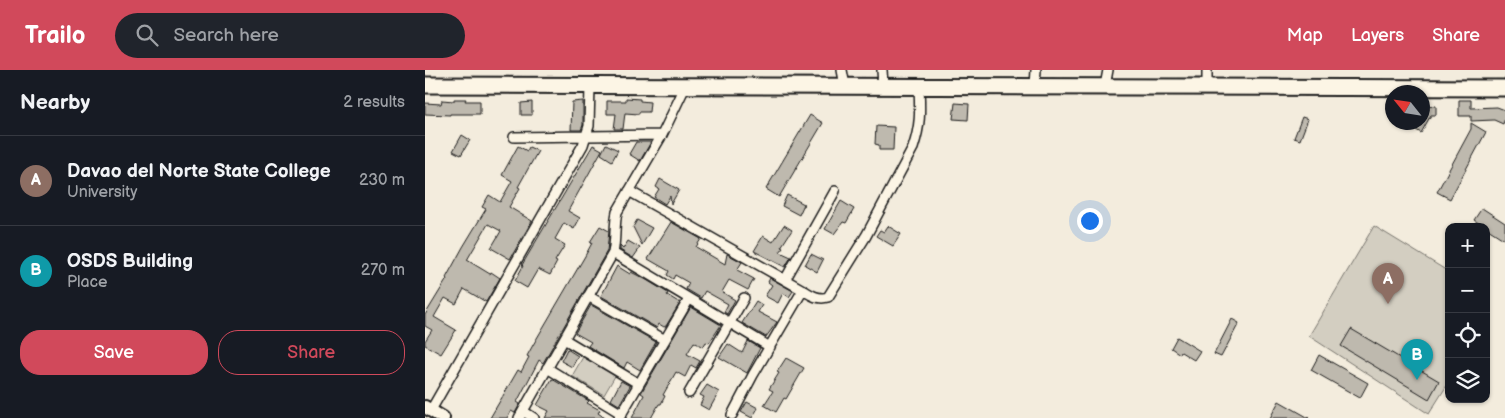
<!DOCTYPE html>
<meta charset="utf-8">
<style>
body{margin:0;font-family:"Balsamiq Sans",sans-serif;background:#20242c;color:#f1f3f6}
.controls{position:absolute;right:15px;bottom:15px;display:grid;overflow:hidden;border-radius:10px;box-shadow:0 1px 4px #0004}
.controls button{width:45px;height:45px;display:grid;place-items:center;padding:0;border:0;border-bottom:1px solid #363941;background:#171b24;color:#f1f3f6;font:25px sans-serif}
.compass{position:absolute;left:960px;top:15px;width:45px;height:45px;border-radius:50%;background:#171b24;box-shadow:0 1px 4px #0004;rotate:300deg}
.you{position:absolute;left:664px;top:150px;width:18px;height:18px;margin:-12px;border:4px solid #fff;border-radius:50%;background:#1a73e8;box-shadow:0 0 0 8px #1a73e833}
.badge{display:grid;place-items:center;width:32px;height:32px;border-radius:50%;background:#d1495b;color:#fff;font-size:16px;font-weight:700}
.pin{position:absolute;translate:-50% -41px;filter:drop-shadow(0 1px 2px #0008)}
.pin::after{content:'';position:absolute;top:26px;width:18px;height:15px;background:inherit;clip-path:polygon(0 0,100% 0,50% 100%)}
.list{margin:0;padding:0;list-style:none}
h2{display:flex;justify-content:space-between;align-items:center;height:65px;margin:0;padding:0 20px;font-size:21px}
h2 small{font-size:16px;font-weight:400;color:#9ea1a6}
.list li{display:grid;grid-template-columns:32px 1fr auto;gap:15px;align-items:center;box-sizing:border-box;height:90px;padding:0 20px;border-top:1px solid #363941}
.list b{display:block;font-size:19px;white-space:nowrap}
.list p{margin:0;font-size:16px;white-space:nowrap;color:#9ea1a6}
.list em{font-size:16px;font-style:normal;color:#9ea1a6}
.actions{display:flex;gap:10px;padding:15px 20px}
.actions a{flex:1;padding:11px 0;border:1px solid #d1495b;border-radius:20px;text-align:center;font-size:18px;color:#d1495b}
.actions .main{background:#d1495b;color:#fff}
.icon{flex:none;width:28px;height:28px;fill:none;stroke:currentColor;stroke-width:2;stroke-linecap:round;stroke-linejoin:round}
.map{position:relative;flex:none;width:1080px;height:348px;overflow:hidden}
header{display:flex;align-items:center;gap:30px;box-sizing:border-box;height:70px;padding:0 25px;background:#d1495b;color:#fff}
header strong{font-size:24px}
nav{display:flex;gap:28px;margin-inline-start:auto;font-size:18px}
.search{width:350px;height:45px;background:#20242c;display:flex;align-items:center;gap:12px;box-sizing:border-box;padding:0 18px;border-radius:28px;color:#9ea1a6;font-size:19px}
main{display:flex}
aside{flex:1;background:#171b24}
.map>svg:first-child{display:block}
</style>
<header>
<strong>Trailo</strong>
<div class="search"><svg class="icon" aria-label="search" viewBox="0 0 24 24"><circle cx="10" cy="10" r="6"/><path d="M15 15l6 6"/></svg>Search here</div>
<nav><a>Map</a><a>Layers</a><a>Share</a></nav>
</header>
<main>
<aside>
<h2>Nearby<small>2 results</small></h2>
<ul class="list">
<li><span class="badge" style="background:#8d6e63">A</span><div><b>Davao del Norte State College</b><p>University</p></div><em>230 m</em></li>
<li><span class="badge" style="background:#0f9aa8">B</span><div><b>OSDS Building</b><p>Place</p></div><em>270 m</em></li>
</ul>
<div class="actions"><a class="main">Save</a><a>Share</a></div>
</aside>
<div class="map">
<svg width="1080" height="348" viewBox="0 0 1080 348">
<rect width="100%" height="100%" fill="#f3ecdd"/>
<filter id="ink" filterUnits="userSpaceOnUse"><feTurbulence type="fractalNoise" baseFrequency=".02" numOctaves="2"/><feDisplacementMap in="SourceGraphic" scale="10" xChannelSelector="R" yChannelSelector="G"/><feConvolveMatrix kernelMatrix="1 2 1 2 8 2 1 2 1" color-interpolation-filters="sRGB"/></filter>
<g filter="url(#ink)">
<path fill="#d3cec1" stroke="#78756e" d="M 949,156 L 1024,202 L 1024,312 L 1004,344 L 884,266 Z
M 158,287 L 190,306 L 179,325 L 147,306 Z"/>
<path fill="#beb9ae" stroke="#1c1c1c" d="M 201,28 L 215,29 L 215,31 L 225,32 L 224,42 L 214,42 L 214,44 L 200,43 L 198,59 L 189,59 L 191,44 L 182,44 L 182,31 L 201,31 Z
M 29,29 L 41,29 L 40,31 L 55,31 L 55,44 L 25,44 L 25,45 L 0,44 L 0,33 L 16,34 L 17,30 L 29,31 Z
M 1034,30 L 1046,30 L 1046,38 L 1072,37 L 1080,40 L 1080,48 L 1078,54 L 1069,50 L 1046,51 L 1046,46 L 1034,46 Z
M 158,31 L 158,55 L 156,60 L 146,60 L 147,32 Z
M 107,32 L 107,45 L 96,45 L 96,33 Z
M 530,33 L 544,34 L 543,50 L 528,49 Z
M 998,35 L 1011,36 L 1011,45 L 1006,45 L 996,63 L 988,58 L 991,52 L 998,52 Z
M 385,45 L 398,53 L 354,127 L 341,119 Z
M 877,47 L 883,49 L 875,70 L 869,68 Z
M 1046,53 L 1061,62 L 1025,129 L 1012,122 L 1046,59 Z
M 451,56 L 469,57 L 468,80 L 454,80 L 454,75 L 450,74 Z
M 37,65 L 45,70 L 36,85 L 28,81 Z
M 211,72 L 226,72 L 215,91 L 204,84 Z
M 181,74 L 193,80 L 187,91 L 176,84 Z
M 168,75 L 177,80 L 143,141 L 155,148 L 149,159 L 139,153 L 130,169 L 140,175 L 130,191 L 132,192 L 125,205 L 113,199 L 102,218 L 90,211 L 98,196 L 97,195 Z
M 93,76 L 102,81 L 104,77 L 113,81 L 93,117 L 95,118 L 84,137 L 107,151 L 85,189 L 66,178 L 76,161 L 63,154 L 42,190 L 65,204 L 66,202 L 75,208 L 61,232 L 39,219 L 31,234 L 20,228 L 9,247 L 31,260 L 16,284 L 0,275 L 0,271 L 7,260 L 0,256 L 0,245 L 22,209 L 21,208 L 38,177 L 61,139 L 57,137 L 64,125 L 75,132 L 87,111 L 77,105 Z
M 235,109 L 254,120 L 246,134 L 245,126 L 240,134 L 229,127 L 234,119 L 231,117 Z
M 362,125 L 379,134 L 374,145 L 357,136 Z
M 416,131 L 429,139 L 421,153 L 418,152 L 409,164 L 400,159 Z
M 1057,138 L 1080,153 L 1080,170 L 1049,150 Z
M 212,150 L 227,158 L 217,175 L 208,157 Z
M 246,152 L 276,169 L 271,177 L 300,194 L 302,184 L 317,192 L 312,200 L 329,209 L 323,220 L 304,210 L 297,222 L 310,230 L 302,244 L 299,242 L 303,234 L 280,221 L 276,228 L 261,219 L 264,213 L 250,205 L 248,209 L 242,205 L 244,201 L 223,189 Z
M 359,155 L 367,160 L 356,177 L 358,178 L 355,182 L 366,187 L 360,197 L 329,181 L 338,166 L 348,172 Z
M 175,156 L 184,161 L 182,181 L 118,293 L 114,290 L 113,292 L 92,332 L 95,334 L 90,343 L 86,341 L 82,348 L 65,348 L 93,300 L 96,302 L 104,287 L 102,286 L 108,275 L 160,186 L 167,173 L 165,172 Z
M 463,156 L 476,164 L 468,176 L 451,166 L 455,160 L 459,162 Z
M 203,171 L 215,178 L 208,188 L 195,180 L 195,176 L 198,179 Z
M 386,184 L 398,190 L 392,202 L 380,195 Z
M 192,196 L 205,204 L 206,202 L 220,209 L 243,223 L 242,225 L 255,233 L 241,256 L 239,257 L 234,254 L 232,258 L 176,226 Z
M 345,208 L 368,221 L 364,227 L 358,223 L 353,233 L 340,226 L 347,215 L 343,212 Z
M 331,231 L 337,235 L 333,242 L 352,252 L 341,267 L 317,253 Z
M 166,235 L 231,272 L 215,300 L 202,292 L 199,298 L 163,276 L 166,272 L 150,263 Z
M 266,237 L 296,255 L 284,273 L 281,272 L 278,277 L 269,272 L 262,284 L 275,291 L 271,298 L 266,295 L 260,307 L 251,302 L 238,325 L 240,326 L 236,334 L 234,334 L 226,348 L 207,348 L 219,325 L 216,323 Z
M 807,249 L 814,253 L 796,287 L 789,284 Z
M 926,259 L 1014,311 L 1004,329 L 916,276 Z
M 752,267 L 775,281 L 769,290 L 756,282 L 755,284 L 746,278 Z
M 323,271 L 335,278 L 322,303 L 294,287 L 303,274 L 317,283 Z
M 142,279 L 153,286 L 147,297 L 136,291 Z
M 894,285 L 943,313 L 935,328 L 886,300 Z
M 361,288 L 379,298 L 361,329 L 359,328 L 351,342 L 339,335 L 348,321 L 344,319 L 354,303 L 352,302 Z
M 127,309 L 164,331 L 162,333 L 175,340 L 173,343 L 180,348 L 120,348 L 124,341 L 112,335 Z
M 196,311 L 205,316 L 194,335 L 186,330 Z
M 282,315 L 294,322 L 284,340 L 275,335 L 279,327 L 275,325 Z
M 854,331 L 884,348 L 845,348 Z
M 322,332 L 333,338 L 327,348 L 316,342 Z"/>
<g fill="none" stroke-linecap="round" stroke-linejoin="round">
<g stroke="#1c1c1c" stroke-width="12">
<path id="minor" d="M 417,0 L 420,16
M 457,0 L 458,16
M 680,16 L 683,0
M 610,17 L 611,0
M 782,17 L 782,0
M 89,67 L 237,65
M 204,121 L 378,220
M 188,183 L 345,277
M 360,210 L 410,121
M 163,226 L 240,270
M 139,269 L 214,314
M 122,298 L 197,344
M 264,323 L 319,228
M 6,340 L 158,75 L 164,56 L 165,16
M 98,341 L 109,348
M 307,345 L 328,305 L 378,220 C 386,225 393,230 403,227 L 441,166 L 488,78 C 496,54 495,41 494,16
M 94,348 L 188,183 C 191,169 189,156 192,142 L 237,65 L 261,15
M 194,348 L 264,229"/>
</g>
<g stroke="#1c1c1c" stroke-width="16">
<path id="secondary" d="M 0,337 L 18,348"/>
</g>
<g stroke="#1c1c1c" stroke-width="19">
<path id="primary" d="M 0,15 L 1080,18"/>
</g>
<use href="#minor" stroke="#fcf5e5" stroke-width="9"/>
<use href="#secondary" stroke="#fcf5e5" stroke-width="12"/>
<use href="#primary" stroke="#fcf5e5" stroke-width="15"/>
</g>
</g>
</svg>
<div class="controls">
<button>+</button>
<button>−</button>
<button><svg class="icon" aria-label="locate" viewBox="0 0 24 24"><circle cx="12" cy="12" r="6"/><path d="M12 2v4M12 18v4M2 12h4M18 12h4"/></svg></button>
<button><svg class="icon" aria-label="layers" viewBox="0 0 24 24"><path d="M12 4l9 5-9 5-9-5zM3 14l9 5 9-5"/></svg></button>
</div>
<svg class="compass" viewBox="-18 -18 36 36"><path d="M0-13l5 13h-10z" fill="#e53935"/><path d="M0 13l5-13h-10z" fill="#9ea1a6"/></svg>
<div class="you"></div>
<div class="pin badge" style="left:963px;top:234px;background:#8d6e63">A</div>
<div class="pin badge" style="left:992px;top:310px;background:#0f9aa8">B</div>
</div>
</main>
